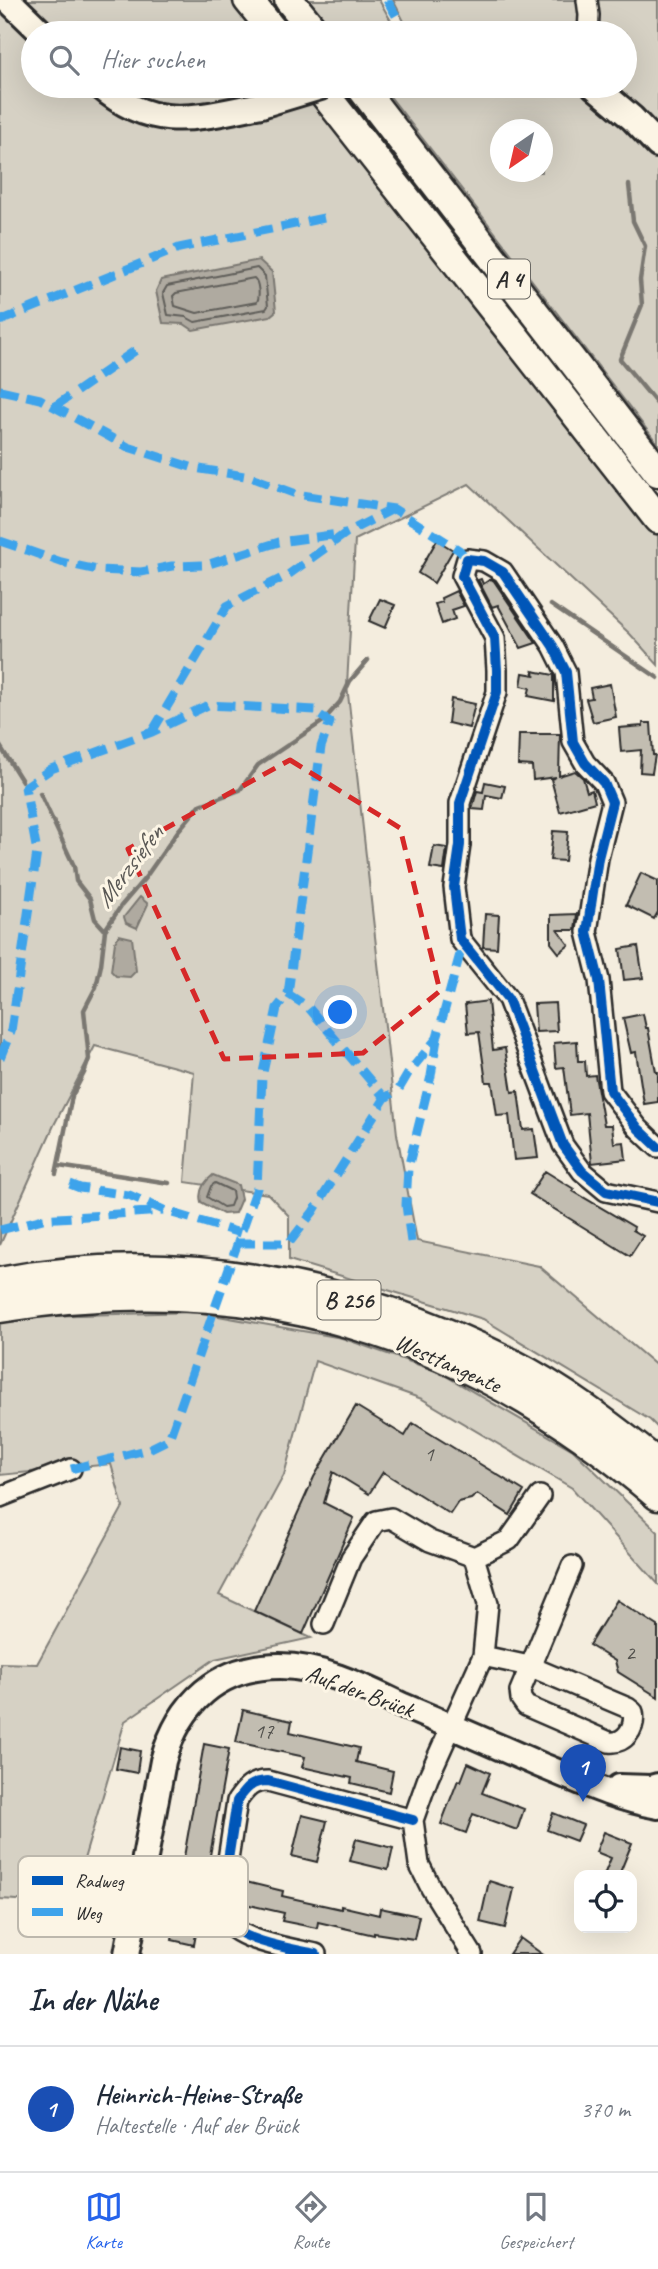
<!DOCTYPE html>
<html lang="de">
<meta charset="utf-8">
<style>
body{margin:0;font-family:Caveat,sans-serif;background:#f2f2f3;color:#1f2937}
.controls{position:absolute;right:21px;bottom:21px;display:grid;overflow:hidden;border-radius:14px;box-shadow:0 7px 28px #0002}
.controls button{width:63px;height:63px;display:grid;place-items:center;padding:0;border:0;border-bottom:2px solid #e0e1e3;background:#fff;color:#1f2937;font:35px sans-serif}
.compass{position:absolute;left:490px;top:119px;width:63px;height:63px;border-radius:50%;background:#fff;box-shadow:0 7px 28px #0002;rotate:214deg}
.you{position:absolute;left:341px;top:1013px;width:24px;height:24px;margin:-18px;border:5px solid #fff;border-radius:50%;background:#1a73e8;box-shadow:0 0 0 10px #1a73e833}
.badge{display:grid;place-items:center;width:46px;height:46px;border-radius:50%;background:#2563eb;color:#fff;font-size:23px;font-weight:700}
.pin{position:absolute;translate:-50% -58px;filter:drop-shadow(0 2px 4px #0008)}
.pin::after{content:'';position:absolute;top:37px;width:24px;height:21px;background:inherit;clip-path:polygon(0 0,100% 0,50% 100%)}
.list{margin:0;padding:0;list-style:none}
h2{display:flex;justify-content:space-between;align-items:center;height:91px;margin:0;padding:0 28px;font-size:30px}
h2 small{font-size:23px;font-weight:400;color:#747a83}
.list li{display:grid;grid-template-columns:46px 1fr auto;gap:21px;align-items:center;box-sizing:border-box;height:126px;padding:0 28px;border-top:2px solid #e0e1e3}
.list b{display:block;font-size:26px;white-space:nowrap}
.list p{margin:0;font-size:23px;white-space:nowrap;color:#747a83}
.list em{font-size:23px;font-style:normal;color:#747a83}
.icon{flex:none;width:38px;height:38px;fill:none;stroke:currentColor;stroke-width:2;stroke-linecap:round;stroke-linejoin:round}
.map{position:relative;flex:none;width:658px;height:1954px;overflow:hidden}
.search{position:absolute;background:#fff;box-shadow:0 7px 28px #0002;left:21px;right:21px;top:21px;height:77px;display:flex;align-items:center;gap:18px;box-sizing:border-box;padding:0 24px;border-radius:38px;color:#747a83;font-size:26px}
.sheet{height:217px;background:#fff}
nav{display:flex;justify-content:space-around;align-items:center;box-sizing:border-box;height:98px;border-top:2px solid #e0e1e3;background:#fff;font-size:19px;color:#747a83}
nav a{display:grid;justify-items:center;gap:4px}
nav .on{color:#2563eb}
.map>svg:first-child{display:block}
</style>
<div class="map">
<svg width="658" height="1954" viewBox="0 0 658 1954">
<rect width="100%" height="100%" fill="#f4edde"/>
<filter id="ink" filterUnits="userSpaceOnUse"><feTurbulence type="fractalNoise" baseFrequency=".0143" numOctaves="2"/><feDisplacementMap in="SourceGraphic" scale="14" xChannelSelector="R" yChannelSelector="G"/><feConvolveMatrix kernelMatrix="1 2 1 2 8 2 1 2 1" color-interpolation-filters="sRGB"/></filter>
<g filter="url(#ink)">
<path fill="#d6d1c4" stroke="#807e78" stroke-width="2" fill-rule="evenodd" d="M 0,0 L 232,0 L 260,33 L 33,33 L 33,86 L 304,86 L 658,536 L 658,665 L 630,634 L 469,484 L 355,540 L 347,685 L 397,1134 L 417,1241 L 539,1266 L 658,1367 L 658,1428 L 650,1420 L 483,1319 L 289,1260 L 289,1216 L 268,1194 L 185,1182 L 194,1072 L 95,1046 L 54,1125 L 0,1245 Z
M 309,0 L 379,0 L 398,33 L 336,33 Z
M 393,0 L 658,0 L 658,129 L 614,86 L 625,86 L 625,33 L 540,33 L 513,29 L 488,33 L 410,33 Z
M 382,86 L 574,86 L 606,108 L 658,158 L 658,444 ZM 500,130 L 542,130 L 542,172 L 500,172 Z
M 196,1312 L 342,1338 L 439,1372 L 573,1450 L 658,1532 L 658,1584 L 572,1488 L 422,1399 L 315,1361 L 284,1475 L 219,1595 L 311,1638 L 215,1659 L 125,1721 L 71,1903 L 0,1899 L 0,1663 L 37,1664 L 123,1507 L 111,1464 L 0,1475 L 0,1317 Z"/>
<path fill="#afaaa0" stroke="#7a7771" stroke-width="2" d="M 259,260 L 272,272 L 276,311 L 270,316 L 193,330 L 184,324 L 163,323 L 156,291 L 161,280 Z
M 140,897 L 148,904 L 137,928 L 126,923 L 124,917 Z
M 119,935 L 132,938 L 136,971 L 130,977 L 116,976 L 111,971 L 115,942 Z
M 213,1175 L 238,1185 L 241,1199 L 235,1213 L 223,1214 L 201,1202 C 198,1191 204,1182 213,1175 Z"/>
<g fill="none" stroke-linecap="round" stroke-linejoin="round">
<path stroke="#605e5a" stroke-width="2" d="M 257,268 L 265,276 L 268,306 L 266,309 L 195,322 L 186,317 L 168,315 L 163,293 L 167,286 Z
M 254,278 C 259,282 260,297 257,302 L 197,313 L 175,306 L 173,296 L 176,293 Z
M 215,1183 L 232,1191 L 233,1198 L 230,1206 L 223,1207 L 207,1197 L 211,1186 Z"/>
<path stroke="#7a7771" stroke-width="4.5" d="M 629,185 L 633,221 L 645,246 L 640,280 L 642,305 L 620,359 L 658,405
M 551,605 L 658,678
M 0,746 L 22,781
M 40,793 L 74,866 L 76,881 L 90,899 L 95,919 L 105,930
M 59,1166 L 169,1183
M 56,1174 L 72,1096 L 84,1073 L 89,1059 L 84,1010 L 96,987 L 101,965 L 105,930 L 121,906 L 145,878 L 178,831 L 200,805 L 240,790 L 258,765 L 322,722 L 340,702 L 350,681 L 368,660"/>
</g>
<path fill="#c2bdb1" stroke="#2b2b2b" stroke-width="2" d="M 437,540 L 453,550 L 434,583 L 418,573 Z
M 481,579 L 483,584 L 491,579 L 494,581 L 536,643 L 521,648 L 498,605 L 492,607 L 478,580 Z
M 456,591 L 464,606 L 452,610 L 455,619 L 442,624 L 435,604 L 442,602 L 441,598 Z
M 380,599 L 395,605 L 385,628 L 369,621 Z
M 533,671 L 554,675 L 554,701 L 528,696 L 530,688 L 521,686 L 523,673 L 535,675 Z
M 610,684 L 616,717 L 593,722 L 586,699 L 592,698 L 590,688 Z
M 451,699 L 475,704 L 469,728 L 448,723 Z
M 643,723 L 651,723 L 653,755 L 655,755 L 652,773 L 640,772 L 641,750 L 621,752 L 619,728 L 643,726 Z
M 519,734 L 560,734 L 559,776 L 575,771 L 583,778 L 587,792 L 592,790 L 595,802 L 560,812 L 551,779 L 556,777 L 533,780 L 532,766 L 518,765 Z
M 485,782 L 505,786 L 502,798 L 486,795 L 484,810 L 472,809 L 477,791 L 483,792 Z
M 553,831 L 568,832 L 565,861 L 550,860 Z
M 434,846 L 447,848 L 444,870 L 430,868 Z
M 641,873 L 658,881 L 658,912 L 654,919 L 626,905 Z
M 485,914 L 499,915 L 497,948 L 483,947 Z
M 577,914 L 575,930 L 558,930 L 569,945 L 559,953 L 551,943 L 551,915 Z
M 638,946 L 643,978 L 624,980 L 620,949 Z
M 488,1001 L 493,1050 L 505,1048 L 512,1092 L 518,1091 L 523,1130 L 534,1129 L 538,1158 L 514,1160 L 509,1115 L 497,1116 L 492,1082 L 486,1082 L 479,1032 L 468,1033 L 465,1004 Z
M 555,1003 L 557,1031 L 536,1032 L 534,1004 Z
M 643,1014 L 646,1028 L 648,1028 L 656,1072 L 658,1072 L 658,1102 L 644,1104 L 636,1052 L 631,1053 L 623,1018 Z
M 577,1041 L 578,1061 L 585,1061 L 586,1076 L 595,1075 L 604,1125 L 612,1125 L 614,1143 L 624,1142 L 626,1159 L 592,1163 L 587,1113 L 570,1115 L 564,1067 L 556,1068 L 554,1043 Z
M 545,1171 L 574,1189 L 573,1191 L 634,1227 L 633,1230 L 643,1236 L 630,1256 L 530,1194 Z
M 356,1406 L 405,1436 L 413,1423 L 524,1491 L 510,1515 L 477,1494 L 471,1499 L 458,1502 L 450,1514 L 383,1472 L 369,1494 L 333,1472 L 324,1503 L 354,1518 L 303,1634 L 254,1611 L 314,1477 Z
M 617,1600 L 658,1626 L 658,1697 L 618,1672 L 615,1661 L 589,1645 Z
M 243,1710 L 292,1721 L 290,1732 L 359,1748 L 356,1762 L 393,1771 L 389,1792 L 351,1783 L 352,1778 L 302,1767 L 305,1757 L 236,1742 Z
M 204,1744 L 229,1749 L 194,1945 L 172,1940 L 179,1902 L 176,1902 Z
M 120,1747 L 140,1751 L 137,1773 L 116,1769 Z
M 468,1763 L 490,1773 L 482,1793 L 524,1809 L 517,1830 L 473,1814 L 466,1833 L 441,1824 L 458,1780 L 461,1781 Z
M 553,1813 L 583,1825 L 576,1841 L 547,1830 Z
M 302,1815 L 327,1821 L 317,1862 L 292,1856 Z
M 604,1832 L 632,1843 L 619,1875 L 604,1875 L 611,1858 L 596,1852 Z
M 356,1839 L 393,1848 L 388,1870 L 350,1861 Z
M 489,1881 L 514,1889 L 505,1928 L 480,1922 Z
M 246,1882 L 283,1891 L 282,1896 L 341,1909 L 341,1906 L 379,1915 L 380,1908 L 419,1916 L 414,1939 L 374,1933 L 374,1935 L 318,1922 L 317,1928 L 282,1921 L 284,1913 L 241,1903 Z
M 520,1938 L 542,1954 L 509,1954 Z"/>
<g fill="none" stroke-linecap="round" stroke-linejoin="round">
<g stroke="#2b2b2b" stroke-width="24">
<path id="minor" d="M 587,0 L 589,15 L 588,33
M 658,1147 L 638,1128 L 610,1091 L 599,980 L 587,932 L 598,858 L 612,802 L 604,783 L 585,763 L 573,742 L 566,672 L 553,646 L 503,572 L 484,561 L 467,559 L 462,576 L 495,638 L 497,670 L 497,692 L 460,803 L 460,845 L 454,887 L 460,939 L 508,999 L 563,1145 L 582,1171 L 606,1191 L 658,1202
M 0,1497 L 71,1469
M 474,1557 L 509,1540 L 540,1496
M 324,1624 L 351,1558 L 376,1521 L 391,1518 L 430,1541 L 474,1557 L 488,1604 L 483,1656 L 428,1778 L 413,1820 L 419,1864 L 431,1888 L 472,1954
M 483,1656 L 529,1666 L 628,1708 L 633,1712 C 636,1728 625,1744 609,1742 L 526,1706 L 521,1699 L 520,1691 L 572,1566
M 316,1954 C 292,1949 240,1941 226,1921 C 223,1917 222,1910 221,1905 L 237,1801 C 246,1788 252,1781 268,1781 L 413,1820"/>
</g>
<g stroke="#2b2b2b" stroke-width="30">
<path id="major" d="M 8,0 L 42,33
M 100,86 C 154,133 198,117 261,105
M 594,86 L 632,118 L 658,145
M 619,1787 L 651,1788 L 658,1786
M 127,1954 L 163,1761 C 179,1703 218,1666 280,1666 C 322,1666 365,1688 401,1705 C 447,1724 492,1744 538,1764 C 577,1780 616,1799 658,1806"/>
</g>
<g stroke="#2b2b2b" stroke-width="33">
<path id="highway" d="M 248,0 L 275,33
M 289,0 L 316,33
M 318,86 L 658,519
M 360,86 L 658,472
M 0,1282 C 172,1249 355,1283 509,1362 C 562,1389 612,1427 658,1464
M 0,1308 C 253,1266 465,1330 658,1496"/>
</g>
<use href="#minor" stroke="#fcf5e5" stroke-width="19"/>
<use href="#major" stroke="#fcf5e5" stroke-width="24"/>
<use href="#highway" stroke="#fcf5e5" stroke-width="28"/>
<g stroke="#2b2b2b" stroke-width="30" stroke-linecap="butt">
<path id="major-bridge" d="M 261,105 L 324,86"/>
</g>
<use href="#major-bridge" stroke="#fcf5e5" stroke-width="24"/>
<path stroke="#3ea3eb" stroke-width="9" stroke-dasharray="18 9" stroke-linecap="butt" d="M 387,0 L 406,33
M 0,321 L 179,248 L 324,218
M 0,390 L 40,399 L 128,447 L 194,468 L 251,477 L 296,494 L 394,509 L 459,550 L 467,559
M 54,407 L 139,348
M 0,541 L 61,562 L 97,570 L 141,572 L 172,566 L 206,565 L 279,542 L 346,533
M 152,732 L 227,606 L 288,575 L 346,533 L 393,509
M 0,1058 L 11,1031 L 37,852 L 25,787 L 51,769 L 152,732 L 208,705 L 318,710 L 320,715 L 330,722 L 321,747 L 288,994
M 70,1184 L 80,1188 L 129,1195 L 166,1211 L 240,1233
M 0,1230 L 43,1219 L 163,1211
M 411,1242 L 406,1205 L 408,1168 L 431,1076 L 437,1039
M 237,1243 L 289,1243 L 313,1212 L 385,1098 L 399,1089 L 409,1072 L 437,1038 L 463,943
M 71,1469 L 149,1449 L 169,1439 L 257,1188 L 262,1077 L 277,1008 L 288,994 L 308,1007 L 385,1098"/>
<g stroke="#fcf5e5" stroke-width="15">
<path id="cycleway" d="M 658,1147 L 638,1128 L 610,1091 L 599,980 L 587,932 L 598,858 L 612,802 L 604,783 L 585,763 L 573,742 L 566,672 L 553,646 L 503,572 L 484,561 L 467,559 L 462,576 L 495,638 L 497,670 L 497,692 L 460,803 L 460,845 L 454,887 L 460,939 L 508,999 L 563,1145 L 582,1171 L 606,1191 L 658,1202
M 316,1954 C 292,1949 240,1941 226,1921 C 223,1917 222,1910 221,1905 L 237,1801 C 246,1788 252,1781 268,1781 L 413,1820"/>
</g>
<use href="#cycleway" stroke="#0057b8" stroke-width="10"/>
</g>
</g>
<path fill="none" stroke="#d62828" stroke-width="5" stroke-dasharray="14 9" stroke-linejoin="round" d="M 290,760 L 400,828 L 440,991 L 363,1053 L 224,1059 L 128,849 Z"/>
<g text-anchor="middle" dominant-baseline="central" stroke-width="6" stroke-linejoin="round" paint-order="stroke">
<g font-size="21" fill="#51504c">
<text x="429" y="1454">1</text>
<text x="630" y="1653">2</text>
<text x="264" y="1731">17</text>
</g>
<g fill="#fcf5e5" stroke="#6a6863" stroke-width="2">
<rect x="488" y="259.5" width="42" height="39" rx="5"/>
<rect x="317.5" y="1280.5" width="63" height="39" rx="5"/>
</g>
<g font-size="23" font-weight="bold" fill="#2b2b2b">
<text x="509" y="279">A 4</text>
<text x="349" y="1300">B 256</text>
</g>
<g font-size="24" fill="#2b2b2b" stroke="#fcf5e5">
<text transform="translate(448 1363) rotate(24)">Westtangente</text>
<text transform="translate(360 1691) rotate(20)">Auf der Brück</text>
</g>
<g font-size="26" font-style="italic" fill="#595754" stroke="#fcf5e5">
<text transform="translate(129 866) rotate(-53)">Merzsiefen</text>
</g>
</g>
<rect x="18" y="1856" width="230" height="81" rx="10" fill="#fcf5e5" stroke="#bdb8ad" stroke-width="2"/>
<rect x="32" y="1876" width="31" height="9" fill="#0057b8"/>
<rect x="32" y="1908" width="31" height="8" fill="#3ea3eb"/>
<g font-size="19" fill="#2b2b2b">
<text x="75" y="1887">Radweg</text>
<text x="75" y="1919">Weg</text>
</g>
</svg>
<div class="controls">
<button><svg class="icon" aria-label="locate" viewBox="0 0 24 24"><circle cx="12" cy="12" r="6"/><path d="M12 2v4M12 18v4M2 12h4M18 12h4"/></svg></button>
</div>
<svg class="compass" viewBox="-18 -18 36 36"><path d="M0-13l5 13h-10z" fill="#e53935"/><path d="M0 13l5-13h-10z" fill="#747a83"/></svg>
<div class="you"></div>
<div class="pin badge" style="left:583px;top:1802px;background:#1a4fb4">1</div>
<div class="search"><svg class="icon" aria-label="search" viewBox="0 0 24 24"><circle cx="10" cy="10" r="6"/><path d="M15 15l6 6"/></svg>Hier suchen</div>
</div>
<section class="sheet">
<h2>In der Nähe<small></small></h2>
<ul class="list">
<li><span class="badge" style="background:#1a4fb4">1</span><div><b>Heinrich-Heine-Straße</b><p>Haltestelle · Auf der Brück</p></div><em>370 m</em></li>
</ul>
</section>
<nav>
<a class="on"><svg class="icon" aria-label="map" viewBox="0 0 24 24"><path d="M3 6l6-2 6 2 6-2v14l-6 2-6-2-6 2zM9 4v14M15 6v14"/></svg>Karte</a>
<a><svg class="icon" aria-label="directions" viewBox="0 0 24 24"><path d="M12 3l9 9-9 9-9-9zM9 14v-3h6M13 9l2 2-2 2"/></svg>Route</a>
<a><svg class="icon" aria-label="saved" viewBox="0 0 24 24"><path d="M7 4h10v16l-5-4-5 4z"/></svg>Gespeichert</a>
</nav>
